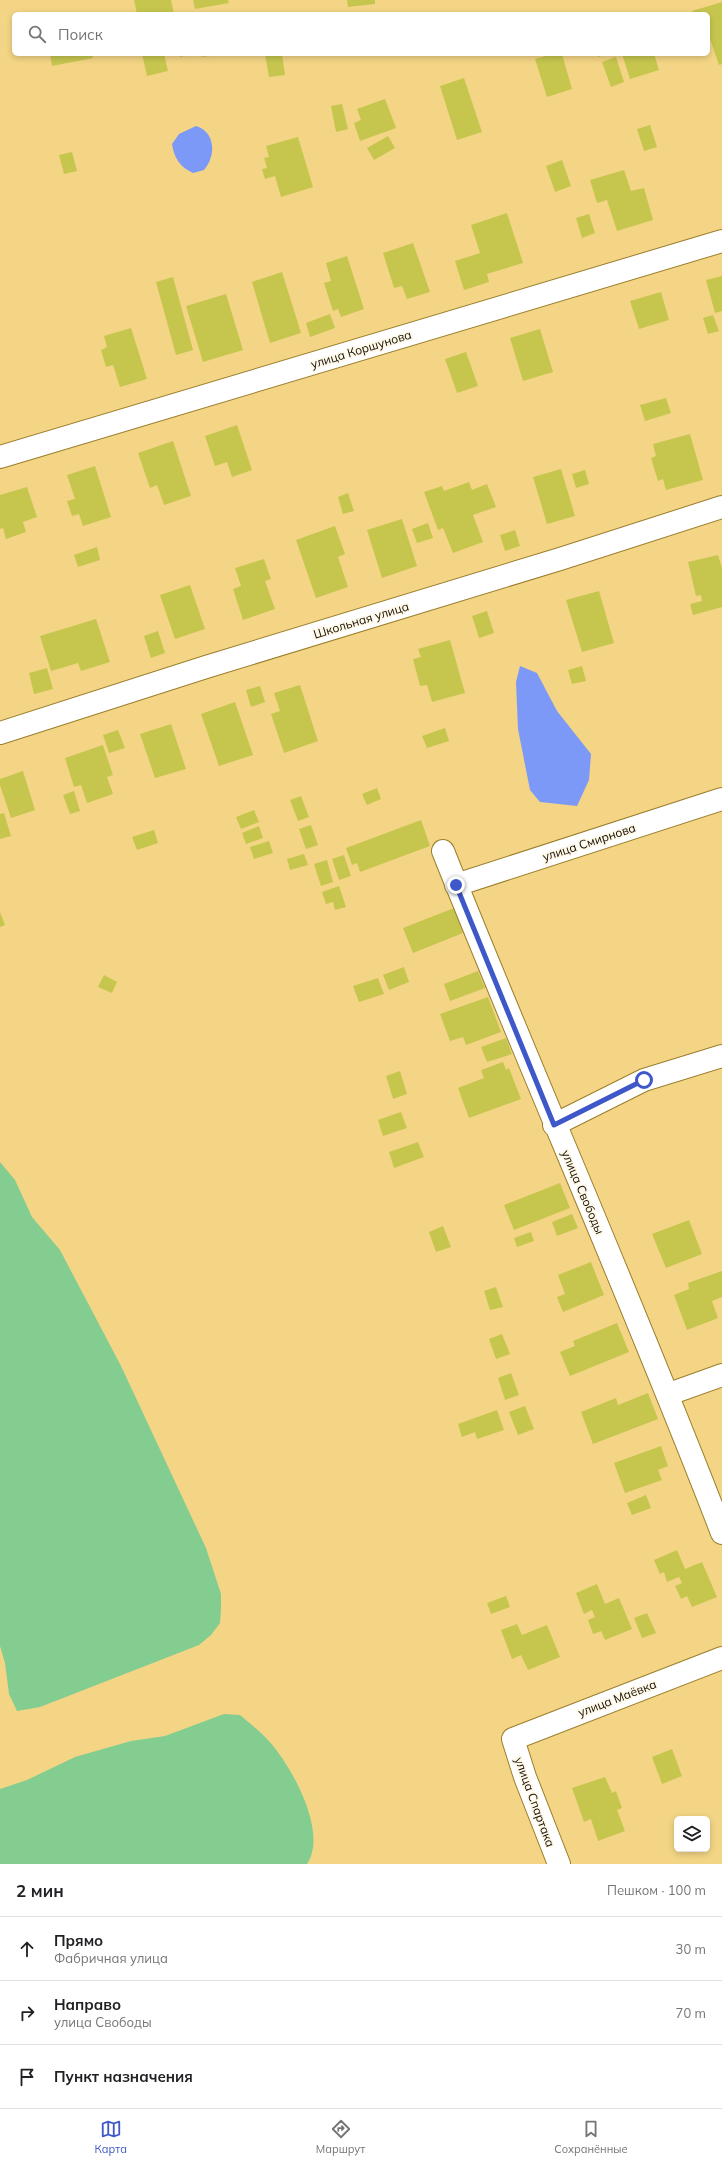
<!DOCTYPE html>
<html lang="ru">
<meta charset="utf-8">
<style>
body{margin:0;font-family:Mulish,sans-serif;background:#f2f2f2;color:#202124}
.controls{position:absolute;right:12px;bottom:12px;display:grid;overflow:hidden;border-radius:6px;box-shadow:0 2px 6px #0003}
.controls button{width:36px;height:36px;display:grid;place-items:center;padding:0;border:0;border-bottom:1px solid #e0e0e0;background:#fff;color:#202124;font:20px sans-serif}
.stop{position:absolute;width:12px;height:12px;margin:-9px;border:3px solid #3e57c9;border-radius:50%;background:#fff}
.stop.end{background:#3e57c9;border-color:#fff;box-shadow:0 1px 4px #0008}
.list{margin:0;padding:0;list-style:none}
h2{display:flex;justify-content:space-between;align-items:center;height:52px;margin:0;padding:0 16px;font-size:17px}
h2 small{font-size:13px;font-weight:400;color:#757577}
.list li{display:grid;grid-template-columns:26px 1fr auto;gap:12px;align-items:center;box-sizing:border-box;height:64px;padding:0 16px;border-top:1px solid #e0e0e0}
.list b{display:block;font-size:15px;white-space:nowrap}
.list p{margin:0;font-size:13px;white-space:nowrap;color:#757577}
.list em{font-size:13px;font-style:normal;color:#757577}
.icon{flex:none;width:22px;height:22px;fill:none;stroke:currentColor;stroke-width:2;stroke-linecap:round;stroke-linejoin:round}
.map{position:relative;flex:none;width:722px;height:1864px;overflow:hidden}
.search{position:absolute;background:#fff;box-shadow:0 2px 6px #0003;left:12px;right:12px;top:12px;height:44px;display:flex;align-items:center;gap:10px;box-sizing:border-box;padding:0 14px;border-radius:6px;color:#757577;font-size:15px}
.sheet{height:244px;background:#fff}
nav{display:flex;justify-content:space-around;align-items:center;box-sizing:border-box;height:56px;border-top:1px solid #e0e0e0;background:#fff;font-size:11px;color:#757577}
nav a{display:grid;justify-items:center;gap:2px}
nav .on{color:#3e57c9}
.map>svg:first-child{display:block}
</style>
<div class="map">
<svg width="722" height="1864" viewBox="0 0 722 1864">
<rect width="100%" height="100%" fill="#f3d585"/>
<path fill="#83cd91" d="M 0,1162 L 15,1180 L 32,1217 L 60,1250 L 121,1366 L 206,1548 L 221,1594 L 221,1609 L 220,1623 L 211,1635 L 199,1645 L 40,1707 L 17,1711 L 9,1694 L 5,1663 L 0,1646 Z
M 224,1714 L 240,1715 C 253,1726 267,1737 277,1751 C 296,1776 327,1834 307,1864 L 0,1864 L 0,1789 L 27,1780 L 75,1757 L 131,1741 L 165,1736 Z"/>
<path fill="#7c99f7" d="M 196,126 C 216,132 216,156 204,170 L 193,173 C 180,167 174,158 172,144 L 179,134 Z
M 520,666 L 537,673 L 557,711 L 591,754 L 589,780 L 577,806 L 540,802 L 530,790 L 518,729 L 516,682 Z"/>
<path fill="#c6c64f" d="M 134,0 L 171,0 L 174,14 L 137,14 Z
M 193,0 L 228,0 L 229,3 L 195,9 Z
M 347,0 L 375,0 L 375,4 L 348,7 Z
M 722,2 L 722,64 L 719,65 L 710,39 L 708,40 L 708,14 L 693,14 L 692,11 Z
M 50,54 L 92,54 L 93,58 L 52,66 Z
M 142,54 L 164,54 L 168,71 L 147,76 Z
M 179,54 L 189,54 L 189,55 L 180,57 Z
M 202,54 L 216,54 L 216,55 L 202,57 Z
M 265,54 L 282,54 L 285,75 L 269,77 Z
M 553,54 L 562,54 L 572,89 L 547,97 L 535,59 Z
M 597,54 L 607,54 L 598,57 Z
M 622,54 L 654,54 L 659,70 L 630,79 Z
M 616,57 L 624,82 L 611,87 L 602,62 Z
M 464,78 L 482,132 L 457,140 L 440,86 Z
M 385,99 L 396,128 L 360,141 L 354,123 L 361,120 L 357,109 Z
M 342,104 L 348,129 L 336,132 L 331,106 Z
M 650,125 L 657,147 L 644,151 L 637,129 Z
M 388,136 L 395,148 L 374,160 L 367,148 Z
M 298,137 L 313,187 L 281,197 L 275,176 L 265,179 L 262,169 L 267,168 L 264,158 L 269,157 L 266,146 Z
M 72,152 L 77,171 L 64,174 L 59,155 Z
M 562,160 L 571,186 L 555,192 L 546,166 Z
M 624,170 L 631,191 L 644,188 L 653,220 L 617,231 L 607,200 L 597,203 L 590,180 Z
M 507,213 L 523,263 L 487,274 L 489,282 L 464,290 L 455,261 L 480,253 L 471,225 Z
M 589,214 L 595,233 L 582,238 L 576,218 Z
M 413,243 L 430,292 L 407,299 L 402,286 L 394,288 L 383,253 Z
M 347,256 L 364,309 L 341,317 L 338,309 L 333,311 L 324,283 L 331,281 L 326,263 Z
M 282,272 L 301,333 L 270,343 L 252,282 Z
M 722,276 L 722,311 L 715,313 L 706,280 Z
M 173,277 L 193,350 L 176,355 L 156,282 Z
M 661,292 L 669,320 L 639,329 L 630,301 Z
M 226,294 L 243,350 L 203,362 L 186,306 Z
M 330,314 L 335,328 L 310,337 L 306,323 Z
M 713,315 L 719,331 L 708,334 L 703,318 Z
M 131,328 L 147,379 L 120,387 L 113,365 L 106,367 L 101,350 L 107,347 L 104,336 Z
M 540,329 L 553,372 L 523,381 L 510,338 Z
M 466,352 L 478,386 L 457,393 L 445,359 Z
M 666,398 L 671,413 L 645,421 L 640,405 Z
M 237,425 L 252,470 L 232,477 L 227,462 L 215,466 L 205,436 Z
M 690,434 L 703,480 L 666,490 L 663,479 L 658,481 L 651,458 L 656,456 L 653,444 Z
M 173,441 L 191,496 L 164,505 L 157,485 L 150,488 L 138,453 Z
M 95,466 L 111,517 L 83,526 L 79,514 L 72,516 L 67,501 L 75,499 L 67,475 Z
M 561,469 L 575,516 L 547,524 L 533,477 Z
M 585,470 L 589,484 L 576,488 L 572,474 Z
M 469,482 L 472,490 L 487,484 L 496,507 L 473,515 L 483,542 L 453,553 L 443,528 L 438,530 L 424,492 L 442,486 L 444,491 Z
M 27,487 L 37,517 L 23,522 L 26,532 L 6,539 L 3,528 L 0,529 L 0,495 Z
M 348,493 L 354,511 L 343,514 L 338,497 Z
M 402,519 L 417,566 L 382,578 L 367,530 Z
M 428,523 L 433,538 L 417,543 L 412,529 Z
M 335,526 L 345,554 L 338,557 L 348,587 L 316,598 L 296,540 Z
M 515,530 L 520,546 L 505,551 L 500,535 Z
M 97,547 L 100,560 L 78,567 L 74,555 Z
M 718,555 L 722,568 L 722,607 L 693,615 L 690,604 L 702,601 L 701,595 L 696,596 L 688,562 Z
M 264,559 L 271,579 L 265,581 L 275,609 L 243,620 L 233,589 L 241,586 L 235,568 Z
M 190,585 L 205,629 L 175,639 L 160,595 Z
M 599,591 L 614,643 L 582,652 L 566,600 Z
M 487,611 L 494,633 L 479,638 L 472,616 Z
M 96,619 L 110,662 L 81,671 L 78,663 L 51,671 L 40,636 Z
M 158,631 L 165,653 L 151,658 L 144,636 Z
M 450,640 L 465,693 L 432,702 L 427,685 L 420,686 L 413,659 L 421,657 L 418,649 Z
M 582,666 L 586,681 L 572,684 L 568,670 Z
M 47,668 L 53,689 L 34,694 L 29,673 Z
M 300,685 L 318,741 L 284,753 L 271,714 L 280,711 L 274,693 Z
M 260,686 L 265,702 L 251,707 L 246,690 Z
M 235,702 L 253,755 L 219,766 L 201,714 Z
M 171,724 L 186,769 L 155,778 L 140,734 Z
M 445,728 L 449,741 L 427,748 L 422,736 Z
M 118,730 L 125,748 L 109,753 L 103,735 Z
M 103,745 L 113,775 L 107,777 L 113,794 L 87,803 L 81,785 L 74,787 L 65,758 Z
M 23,771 L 35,810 L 11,818 L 0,785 L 0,779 Z
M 377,788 L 381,799 L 367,805 L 362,794 Z
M 74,791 L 80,811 L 70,814 L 63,795 Z
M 301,796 L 309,817 L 298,821 L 290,800 Z
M 254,810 L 259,822 L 241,829 L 236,817 Z
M 4,813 L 11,836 L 0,839 L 0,814 Z
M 421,820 L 430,846 L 360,872 L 357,863 L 352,865 L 346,848 Z
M 311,825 L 318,845 L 306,849 L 299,829 Z
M 259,826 L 263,838 L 246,844 L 242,833 Z
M 154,830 L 158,843 L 137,850 L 132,837 Z
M 269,841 L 273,853 L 254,859 L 250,847 Z
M 304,854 L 308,865 L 290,870 L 287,859 Z
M 344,855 L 351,876 L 339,880 L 332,859 Z
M 327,860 L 333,882 L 321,886 L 314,864 Z
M 339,886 L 346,907 L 335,910 L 333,902 L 326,904 L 322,892 Z
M 454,908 L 463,933 L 413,953 L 403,928 Z
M 0,912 L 5,925 L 0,927 Z
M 404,967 L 409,982 L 389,990 L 383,975 Z
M 478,971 L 485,988 L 450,1001 L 444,984 Z
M 104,975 L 117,982 L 112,993 L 98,987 Z
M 378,978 L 384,994 L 359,1002 L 353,986 Z
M 488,997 L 501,1032 L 466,1045 L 463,1037 L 450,1041 L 440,1014 Z
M 506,1038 L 512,1054 L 487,1062 L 481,1047 Z
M 503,1062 L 506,1070 L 509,1068 L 521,1099 L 469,1118 L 458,1088 L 484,1078 L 481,1070 Z
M 400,1071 L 407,1094 L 393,1099 L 386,1076 Z
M 401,1112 L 407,1128 L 383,1136 L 378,1120 Z
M 418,1142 L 424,1157 L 394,1168 L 389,1152 Z
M 560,1183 L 570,1208 L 514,1230 L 504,1205 Z
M 572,1214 L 578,1228 L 557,1236 L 552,1222 Z
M 689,1220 L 702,1254 L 666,1268 L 652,1234 Z
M 443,1226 L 451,1247 L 436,1252 L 429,1232 Z
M 531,1232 L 534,1241 L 517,1247 L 514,1238 Z
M 591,1262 L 604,1295 L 563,1312 L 557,1297 L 565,1294 L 558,1275 Z
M 722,1271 L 722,1297 L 712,1301 L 718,1318 L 687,1330 L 674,1295 L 689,1289 L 688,1283 Z
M 496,1287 L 503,1307 L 490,1310 L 484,1291 Z
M 617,1323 L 629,1352 L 570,1376 L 560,1352 L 575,1346 L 573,1341 Z
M 502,1334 L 510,1354 L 496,1359 L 489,1339 Z
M 511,1373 L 519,1395 L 505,1400 L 498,1378 Z
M 648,1393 L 658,1419 L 593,1444 L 581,1412 L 616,1398 L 618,1405 Z
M 525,1406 L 534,1429 L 518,1435 L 509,1412 Z
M 497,1410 L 504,1430 L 477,1439 L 475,1432 L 462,1437 L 458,1424 Z
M 661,1446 L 668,1466 L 658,1470 L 662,1480 L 625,1493 L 614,1463 Z
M 646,1495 L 651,1508 L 632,1515 L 627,1503 Z
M 677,1550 L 685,1569 L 702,1562 L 717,1597 L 692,1607 L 687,1596 L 681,1599 L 675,1586 L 682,1583 L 679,1577 L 667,1582 L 664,1572 L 660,1574 L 654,1560 Z
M 597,1584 L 605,1604 L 619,1598 L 632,1629 L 605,1640 L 601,1631 L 593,1634 L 588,1620 L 595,1617 L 592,1610 L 584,1614 L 576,1593 Z
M 506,1596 L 510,1607 L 491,1614 L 487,1603 Z
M 647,1613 L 656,1633 L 642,1638 L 634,1618 Z
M 517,1624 L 522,1635 L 547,1625 L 560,1657 L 528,1670 L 521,1655 L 512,1659 L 501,1630 Z
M 672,1749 L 682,1776 L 662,1784 L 652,1757 Z
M 605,1777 L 612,1793 L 616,1791 L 622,1808 L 617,1810 L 625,1831 L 598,1841 L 591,1819 L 584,1822 L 572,1788 Z"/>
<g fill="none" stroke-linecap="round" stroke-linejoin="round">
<g stroke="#9b7e2d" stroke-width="24">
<path id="minor" d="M 0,457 L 722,241
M 0,733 L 206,667 L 560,559 L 722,507
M 443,851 C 534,1079 634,1304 722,1533
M 456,885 L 722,799
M 554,1125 L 644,1080 L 722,1056
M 669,1394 L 722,1375
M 559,1864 L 525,1777 L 513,1739 L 722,1658"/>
</g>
<use href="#minor" stroke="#fff" stroke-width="22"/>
</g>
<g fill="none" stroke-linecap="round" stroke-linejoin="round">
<path stroke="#3e57c9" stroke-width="5" d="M 456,885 L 554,1125 L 644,1080"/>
</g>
<g text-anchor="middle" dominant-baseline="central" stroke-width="3.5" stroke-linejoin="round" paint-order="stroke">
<g font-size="12" fill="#150d00" stroke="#fef8e9">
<text transform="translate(361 349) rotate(-17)">улица Коршунова</text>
<text transform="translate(361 620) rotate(-17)">Школьная улица</text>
<text transform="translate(589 842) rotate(-18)">улица Смирнова</text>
<text transform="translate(583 1192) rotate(67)">улица Свободы</text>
<text transform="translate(617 1698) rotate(-21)">улица Маёвка</text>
<text transform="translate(535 1802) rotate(70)">улица Спартака</text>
</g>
</g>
</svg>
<div class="controls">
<button><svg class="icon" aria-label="layers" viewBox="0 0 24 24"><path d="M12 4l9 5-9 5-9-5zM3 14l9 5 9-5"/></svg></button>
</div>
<div class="stop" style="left:644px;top:1080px"></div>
<div class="stop end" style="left:456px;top:885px"></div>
<div class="search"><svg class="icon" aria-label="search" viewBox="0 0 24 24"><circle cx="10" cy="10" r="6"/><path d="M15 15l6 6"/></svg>Поиск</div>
</div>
<section class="sheet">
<h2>2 мин<small>Пешком · 100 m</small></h2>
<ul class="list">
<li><svg class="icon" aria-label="ahead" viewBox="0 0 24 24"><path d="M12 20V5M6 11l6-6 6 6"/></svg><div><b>Прямо</b><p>Фабричная улица</p></div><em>30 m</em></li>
<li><svg class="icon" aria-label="right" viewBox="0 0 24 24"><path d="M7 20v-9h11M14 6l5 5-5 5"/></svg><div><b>Направо</b><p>улица Свободы</p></div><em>70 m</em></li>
<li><svg class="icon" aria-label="arrive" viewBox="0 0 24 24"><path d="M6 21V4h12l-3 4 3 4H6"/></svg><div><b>Пункт назначения</b></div></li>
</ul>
</section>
<nav>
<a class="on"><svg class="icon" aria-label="map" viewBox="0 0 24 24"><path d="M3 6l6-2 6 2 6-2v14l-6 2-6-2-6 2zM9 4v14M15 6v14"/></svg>Карта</a>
<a><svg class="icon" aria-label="directions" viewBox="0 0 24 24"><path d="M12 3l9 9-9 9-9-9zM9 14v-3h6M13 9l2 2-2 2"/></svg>Маршрут</a>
<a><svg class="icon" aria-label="saved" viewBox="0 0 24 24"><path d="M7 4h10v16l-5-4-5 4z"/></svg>Сохранённые</a>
</nav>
